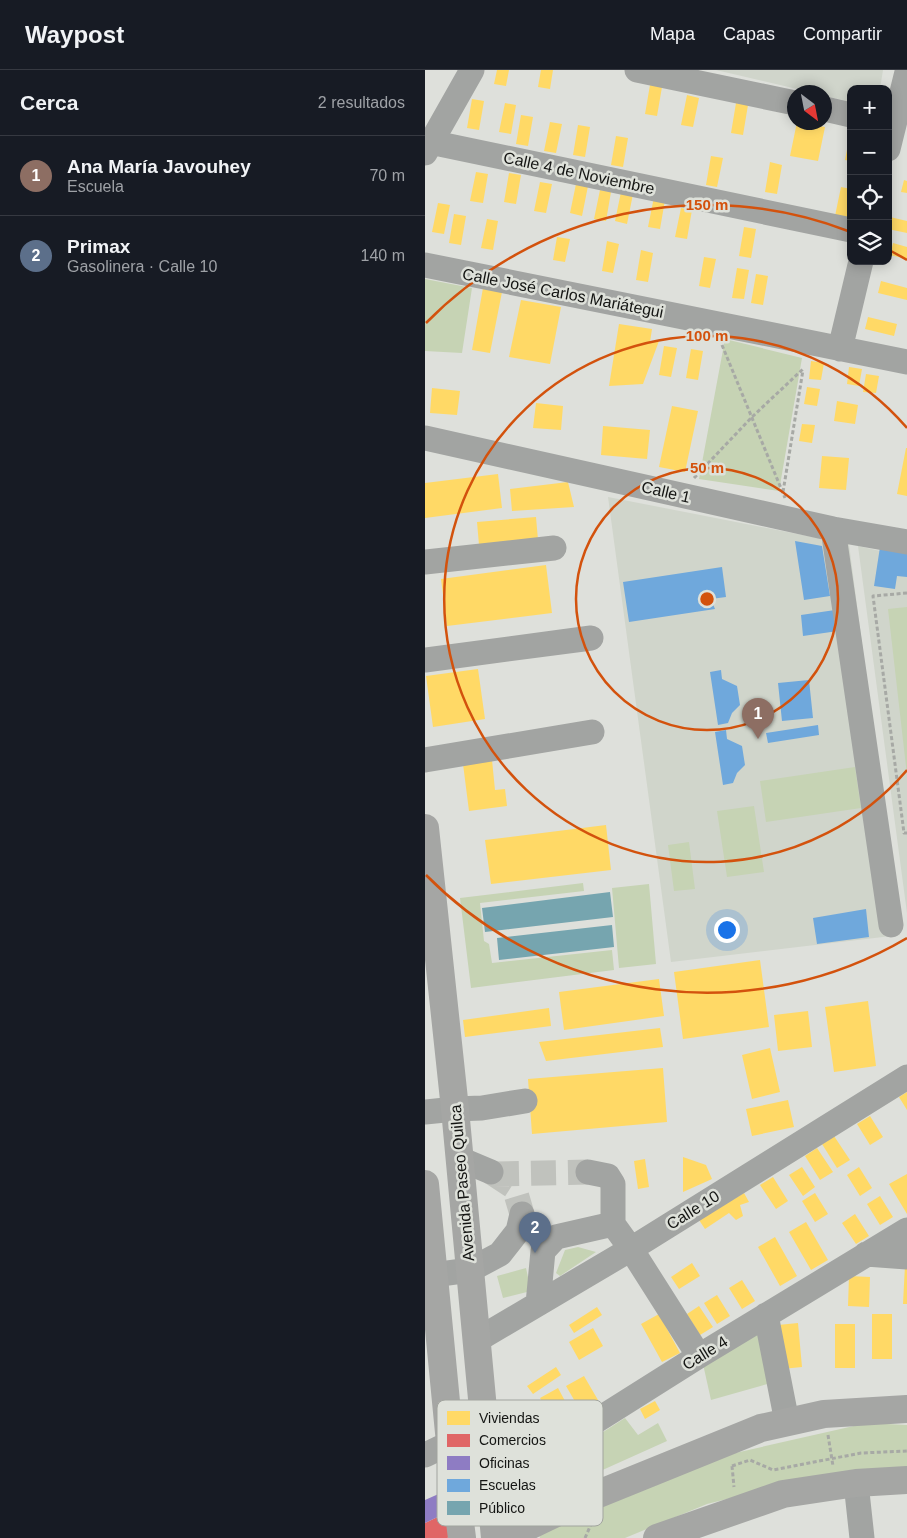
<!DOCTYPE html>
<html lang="es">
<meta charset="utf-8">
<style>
body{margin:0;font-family:Arial,sans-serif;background:#242831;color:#f1f3f6}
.controls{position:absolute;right:15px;top:15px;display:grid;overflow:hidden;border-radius:10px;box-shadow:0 2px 12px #0003}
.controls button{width:45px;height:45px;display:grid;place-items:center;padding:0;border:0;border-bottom:1px solid #363941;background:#171b24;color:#f1f3f6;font:25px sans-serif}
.compass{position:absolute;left:362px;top:15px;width:45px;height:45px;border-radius:50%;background:#171b24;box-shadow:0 2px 12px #0003;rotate:148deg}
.you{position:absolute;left:301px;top:859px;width:18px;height:18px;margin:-12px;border:4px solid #fff;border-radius:50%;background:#1a73e8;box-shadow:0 0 0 8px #1a73e833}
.badge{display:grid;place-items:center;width:32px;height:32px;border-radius:50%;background:#aeafaf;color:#fff;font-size:16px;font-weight:700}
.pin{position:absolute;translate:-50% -41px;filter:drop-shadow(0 1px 2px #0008)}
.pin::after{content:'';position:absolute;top:26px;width:18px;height:15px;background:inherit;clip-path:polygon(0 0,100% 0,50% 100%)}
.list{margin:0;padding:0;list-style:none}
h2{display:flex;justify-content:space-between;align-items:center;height:65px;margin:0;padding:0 20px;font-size:21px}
h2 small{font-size:16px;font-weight:400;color:#9ea1a6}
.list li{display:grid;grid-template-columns:32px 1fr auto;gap:15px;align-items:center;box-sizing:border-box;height:80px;padding:0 20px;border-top:1px solid #363941}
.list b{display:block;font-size:19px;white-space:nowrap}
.list p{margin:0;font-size:16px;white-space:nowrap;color:#9ea1a6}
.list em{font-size:16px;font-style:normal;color:#9ea1a6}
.icon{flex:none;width:28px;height:28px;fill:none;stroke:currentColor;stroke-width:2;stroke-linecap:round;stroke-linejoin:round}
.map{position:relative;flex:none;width:482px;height:1468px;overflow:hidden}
header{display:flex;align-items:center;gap:30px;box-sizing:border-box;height:70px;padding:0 25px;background:#171b24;border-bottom:1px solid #363941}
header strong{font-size:24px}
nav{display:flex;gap:28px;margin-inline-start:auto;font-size:18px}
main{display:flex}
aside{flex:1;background:#171b24}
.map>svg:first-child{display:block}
</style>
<header>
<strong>Waypost</strong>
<nav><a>Mapa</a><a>Capas</a><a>Compartir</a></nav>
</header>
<main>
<aside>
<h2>Cerca<small>2 resultados</small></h2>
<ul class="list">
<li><span class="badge" style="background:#8d6e63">1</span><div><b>Ana María Javouhey</b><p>Escuela</p></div><em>70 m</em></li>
<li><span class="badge" style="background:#5c6f8a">2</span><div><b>Primax</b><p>Gasolinera · Calle 10</p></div><em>140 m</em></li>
</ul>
</aside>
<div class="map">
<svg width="482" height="1468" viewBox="0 0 482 1468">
<rect width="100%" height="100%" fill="#dee0db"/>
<path fill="#d0d5cb" d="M 291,0 L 458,0 L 455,19 L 426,19 L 426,32 L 400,26 L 400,22 L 385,22 Z
M 183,427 L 424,474 L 475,865 L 246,892 Z
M 433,476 L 482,487 L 482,843 Z"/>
<path fill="#c6d3b4" d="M 0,209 L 47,218 L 37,283 L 0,281 Z
M 300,269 L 377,288 L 354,421 L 274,409 Z
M 482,537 L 482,705 L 463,539 Z
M 430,697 L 436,738 L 341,752 L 335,711 Z
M 329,736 L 339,802 L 302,807 L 292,741 Z
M 264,772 L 270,819 L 249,821 L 243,775 Z
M 158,813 L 159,821 L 55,833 L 59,871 L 64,874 L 67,893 L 187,880 L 189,900 L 46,918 L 35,828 Z
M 224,814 L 231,894 L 194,898 L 187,818 Z
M 153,1177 L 171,1182 L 135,1206 L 131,1203 L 140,1180 Z
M 101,1198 L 106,1221 L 78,1228 L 72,1206 Z
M 344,1258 L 353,1311 L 286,1330 L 278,1294 Z
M 200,1348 L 213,1365 L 233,1353 L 242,1371 L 142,1416 L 124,1418 L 115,1416 L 108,1411 L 114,1403 Z
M 442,1353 L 482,1355 L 482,1397 L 399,1405 L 282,1434 L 200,1468 L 115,1468 L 114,1465 L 266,1393 Z"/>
<path fill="#ffd966" d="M 72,0 L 84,0 L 81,16 L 69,14 Z
M 116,0 L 128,0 L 125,19 L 113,17 Z
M 225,15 L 237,17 L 232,46 L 220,44 Z
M 262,25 L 274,28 L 268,57 L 256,55 Z
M 47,29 L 59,31 L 54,60 L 42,58 Z
M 80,33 L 91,35 L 86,64 L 74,62 Z
M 311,33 L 323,35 L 318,65 L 306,63 Z
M 96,45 L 108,47 L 103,76 L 91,74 Z
M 125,52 L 137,54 L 131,83 L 119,81 Z
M 372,52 L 400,57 L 393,91 L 365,86 Z
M 153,55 L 165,57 L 160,87 L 148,85 Z
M 425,64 L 426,64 L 426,91 L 420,90 Z
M 191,66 L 203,68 L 198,97 L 186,95 Z
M 286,86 L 298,88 L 292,117 L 281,115 Z
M 345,92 L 357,95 L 352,124 L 340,122 Z
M 51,102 L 63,104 L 58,133 L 45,131 Z
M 84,103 L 96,105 L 91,134 L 79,132 Z
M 479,110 L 482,111 L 482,123 L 476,122 Z
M 115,112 L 127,114 L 121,143 L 109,141 Z
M 151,114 L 163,116 L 157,146 L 145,143 Z
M 416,117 L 426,119 L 422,148 L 410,146 Z
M 175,120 L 186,122 L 181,151 L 169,149 Z
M 196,122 L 208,124 L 202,154 L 190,151 Z
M 229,127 L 240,130 L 235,159 L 223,157 Z
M 13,133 L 25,135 L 19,164 L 7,162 Z
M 256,138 L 267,140 L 262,169 L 250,167 Z
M 29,144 L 41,146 L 36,175 L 24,173 Z
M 465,147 L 482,151 L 482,163 L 463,159 Z
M 62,149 L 73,151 L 68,180 L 56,178 Z
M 319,157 L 331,159 L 326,188 L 314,186 Z
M 132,167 L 145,169 L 140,192 L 128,190 Z
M 182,171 L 194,174 L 188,203 L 177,201 Z
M 468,173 L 482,177 L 482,189 L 465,185 Z
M 216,180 L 228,183 L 223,212 L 211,210 Z
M 279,187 L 291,189 L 285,218 L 274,216 Z
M 312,198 L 324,200 L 319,229 L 307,228 Z
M 331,204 L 343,206 L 338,235 L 326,233 Z
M 456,211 L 482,218 L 482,230 L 453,223 Z
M 58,218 L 77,222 L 65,283 L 47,280 Z
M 96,230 L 136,237 L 125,294 L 84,287 Z
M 443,247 L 472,254 L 469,266 L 440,259 Z
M 194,254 L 227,259 L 225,272 L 234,271 L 218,314 L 184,316 Z
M 239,276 L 252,278 L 246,307 L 234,305 Z
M 266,279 L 278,281 L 273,310 L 261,308 Z
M 386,291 L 399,293 L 396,310 L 384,309 Z
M 424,297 L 437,299 L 434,316 L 422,314 Z
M 441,304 L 454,306 L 451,323 L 438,322 Z
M 382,317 L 395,319 L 392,336 L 379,334 Z
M 7,318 L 35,321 L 32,345 L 5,343 Z
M 412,331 L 433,335 L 430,354 L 409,351 Z
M 111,333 L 138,336 L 136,360 L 108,358 Z
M 247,336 L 273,341 L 260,402 L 234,397 Z
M 377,354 L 390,355 L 387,373 L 374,371 Z
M 178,356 L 225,360 L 222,389 L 176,385 Z
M 481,378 L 482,378 L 482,426 L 472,424 Z
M 397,386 L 424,388 L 421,420 L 394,418 Z
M 73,404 L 77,438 L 0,448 L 0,413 Z
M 143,412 L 149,437 L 87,441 L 85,419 Z
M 111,447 L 113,470 L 54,475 L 52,452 Z
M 121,495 L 127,543 L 22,556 L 16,509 Z
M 53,599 L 60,649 L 8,657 L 1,606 Z
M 67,690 L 70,720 L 80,719 L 82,736 L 44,741 L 38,694 Z
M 181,755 L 186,800 L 66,814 L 60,770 Z
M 335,890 L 344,957 L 258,969 L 249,902 Z
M 234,909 L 239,946 L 139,960 L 134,922 Z
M 443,931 L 451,996 L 409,1002 L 400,937 Z
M 124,938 L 126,956 L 40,967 L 38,950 Z
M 383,941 L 387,977 L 353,981 L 349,945 Z
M 235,958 L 238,977 L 121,991 L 114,972 Z
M 345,978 L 355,1022 L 327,1029 L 317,985 Z
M 238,998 L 242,1052 L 107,1064 L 103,1009 Z
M 482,1022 L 482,1040 L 474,1027 Z
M 363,1030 L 369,1057 L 327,1066 L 321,1039 Z
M 445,1046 L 458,1067 L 445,1075 L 432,1054 Z
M 409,1066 L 425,1090 L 412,1098 L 397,1074 Z
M 392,1078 L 408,1102 L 395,1110 L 380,1086 Z
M 258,1087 L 281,1095 L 287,1109 L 258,1122 Z
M 220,1089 L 224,1117 L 213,1119 L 209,1091 Z
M 377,1097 L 390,1117 L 378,1126 L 364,1105 Z
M 434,1097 L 447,1118 L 435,1126 L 422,1105 Z
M 482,1104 L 482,1144 L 464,1114 Z
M 348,1107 L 363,1131 L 351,1139 L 335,1115 Z
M 319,1123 L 324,1132 L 315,1135 L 318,1146 L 311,1150 L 304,1143 L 280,1159 L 274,1150 Z
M 390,1123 L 403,1144 L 390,1152 L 377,1131 Z
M 455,1126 L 468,1147 L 455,1155 L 442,1134 Z
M 430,1144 L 444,1166 L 431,1174 L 417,1153 Z
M 381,1152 L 403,1190 L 386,1200 L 364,1162 Z
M 350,1167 L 372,1206 L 355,1216 L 333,1177 Z
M 267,1193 L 275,1206 L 254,1219 L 246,1207 Z
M 480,1195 L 482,1195 L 482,1234 L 478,1234 Z
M 424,1206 L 445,1207 L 444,1237 L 423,1236 Z
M 317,1210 L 330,1231 L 317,1239 L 304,1218 Z
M 292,1225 L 305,1246 L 292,1254 L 279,1233 Z
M 274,1236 L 288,1257 L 275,1265 L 262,1244 Z
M 172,1237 L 177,1245 L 149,1263 L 144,1255 Z
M 234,1244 L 255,1283 L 237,1292 L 216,1254 Z
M 447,1244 L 467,1244 L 467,1289 L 447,1289 Z
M 373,1253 L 377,1297 L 357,1299 L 353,1255 Z
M 410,1254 L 430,1254 L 430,1298 L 410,1298 Z
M 168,1258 L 178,1276 L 154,1290 L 144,1272 Z
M 131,1297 L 136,1305 L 108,1324 L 102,1316 Z
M 159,1306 L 173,1330 L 155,1340 L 141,1316 Z
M 133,1318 L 146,1342 L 129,1352 L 115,1328 Z
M 230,1331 L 235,1340 L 220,1349 L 215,1339 Z"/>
<path fill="#e06666" d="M 21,1443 L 25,1467 L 22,1468 L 0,1468 L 0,1453 Z"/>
<path fill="#8e7cc3" d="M 18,1422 L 21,1443 L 0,1453 L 0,1430 Z"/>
<path fill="#6fa8dc" d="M 370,471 L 397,476 L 405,526 L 379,530 Z
M 455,477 L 482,481 L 482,507 L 472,506 L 470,519 L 449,516 Z
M 297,497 L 301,527 L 286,529 L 290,539 L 204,552 L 198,512 Z
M 410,540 L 413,561 L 378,566 L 376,545 Z
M 296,600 L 297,609 L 312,616 L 315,635 L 307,643 L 303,653 L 293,655 L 285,602 Z
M 384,610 L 388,648 L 357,651 L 353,613 Z
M 393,655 L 394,665 L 343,673 L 341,663 Z
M 301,660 L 302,669 L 317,676 L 320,695 L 312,703 L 308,713 L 298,715 L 290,662 Z
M 441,839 L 444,867 L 392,874 L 388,848 Z"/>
<path fill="#76a5af" d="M 185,822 L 188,847 L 60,862 L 57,838 Z
M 187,855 L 189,877 L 74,890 L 72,868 Z"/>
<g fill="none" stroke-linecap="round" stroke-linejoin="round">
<path stroke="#c0c2bd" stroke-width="25" stroke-dasharray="25 12" stroke-linecap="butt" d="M 66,1102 L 89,1117 L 97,1144
M 69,1104 L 163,1102"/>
<path stroke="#a7a9a5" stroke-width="3" stroke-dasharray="4 2.5" stroke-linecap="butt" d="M 297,275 L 360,428
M 269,408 L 327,347 L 378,299
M 358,422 L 378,300
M 482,523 L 448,526 L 479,763 L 482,763
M 403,1365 L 408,1396
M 307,1396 L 325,1390 L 348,1400 L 436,1383 L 482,1381
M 307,1396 L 309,1417
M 160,1468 L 167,1452"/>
<path stroke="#a2a4a2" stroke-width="25" d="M 212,0 L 370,33
M 400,39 L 426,45
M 0,71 L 426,160
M 463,79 L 482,2
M 0,83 L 47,0
M 0,195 L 482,292
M 415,279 L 436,191
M 0,368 L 408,459 L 482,472
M 408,459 L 466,855
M 0,492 L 129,478
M 0,590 L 166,568
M 0,690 L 167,662
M 0,1042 L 30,1039 L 57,1038 L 100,1031
M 35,1089 L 66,1102
M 163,1102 L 183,1106 L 188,1114 L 188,1154
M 441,1184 L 482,1187
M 0,1208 L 8,1205 L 45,1200 L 75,1184 L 93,1161 L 97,1144
M 113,1234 L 118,1181 L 131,1167 L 188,1154 L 206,1179 L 274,1286
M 341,1245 L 362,1352
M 52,1270 L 206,1179 L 482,1007
M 0,1385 L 25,1373
M 79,1409 L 274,1286 L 482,1160
M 431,1413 L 437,1468"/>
<path stroke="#a5a6a4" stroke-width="28" d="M 0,758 L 30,1039 L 70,1468
M 0,1114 L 25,1373 L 37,1468
M 62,1388 C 92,1426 107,1432 155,1431
M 79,1468 L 156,1431 L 336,1358 L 399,1344 L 482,1339
M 232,1468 L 358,1424 L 431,1413 L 482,1410"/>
</g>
<g fill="none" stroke="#d3520d" stroke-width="2.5">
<circle cx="282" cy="529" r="131"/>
<path d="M482 700A263 263 0 1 1 482 358"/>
<path d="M482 868A394 394 0 0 1 1 805M1 253A394 394 0 0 1 423 161M464 180A394 394 0 0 1 482 190"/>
</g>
<g text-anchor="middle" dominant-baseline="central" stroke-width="5" stroke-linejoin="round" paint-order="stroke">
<g font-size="16" fill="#141513" stroke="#dee1da">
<text transform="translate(154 103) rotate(12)">Calle 4 de Noviembre</text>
<text transform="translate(138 223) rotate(11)">Calle José Carlos Mariátegui</text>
<text transform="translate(241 422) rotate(13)">Calle 1</text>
<text transform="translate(37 1113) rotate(-95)">Avenida Paseo Quilca</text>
<text transform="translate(268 1140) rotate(-32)">Calle 10</text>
<text transform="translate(280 1283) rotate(-32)">Calle 4</text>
</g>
</g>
<rect x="12" y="1330" width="166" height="126" rx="8" fill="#dee1da" stroke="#a1a49e" stroke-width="1"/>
<rect x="22" y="1341" width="23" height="14" fill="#ffd966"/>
<rect x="22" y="1364" width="23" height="13" fill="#e06666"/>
<rect x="22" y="1386" width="23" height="14" fill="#8e7cc3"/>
<rect x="22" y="1409" width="23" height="13" fill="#6fa8dc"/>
<rect x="22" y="1431" width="23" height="14" fill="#76a5af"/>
<g font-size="14" fill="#141513">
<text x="54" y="1353">Viviendas</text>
<text x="54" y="1375">Comercios</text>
<text x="54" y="1398">Oficinas</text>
<text x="54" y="1420">Escuelas</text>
<text x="54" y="1443">Público</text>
</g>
<circle cx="282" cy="529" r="8" fill="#d3520d" stroke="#dee1da" stroke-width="2.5"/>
<g font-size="15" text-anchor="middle" font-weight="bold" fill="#d3520d" stroke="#dee1da" stroke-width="5" stroke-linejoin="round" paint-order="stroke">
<text x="282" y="140">150 m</text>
<text x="282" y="271">100 m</text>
<text x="282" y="403">50 m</text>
</g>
</svg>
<div class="controls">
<button>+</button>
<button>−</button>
<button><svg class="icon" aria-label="locate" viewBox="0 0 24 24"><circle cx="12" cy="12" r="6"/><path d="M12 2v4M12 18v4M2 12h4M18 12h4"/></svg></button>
<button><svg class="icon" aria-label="layers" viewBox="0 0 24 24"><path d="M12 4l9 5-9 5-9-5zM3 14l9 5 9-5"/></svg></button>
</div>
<svg class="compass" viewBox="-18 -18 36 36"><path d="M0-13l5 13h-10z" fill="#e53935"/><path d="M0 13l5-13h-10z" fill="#9ea1a6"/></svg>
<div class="you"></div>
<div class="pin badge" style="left:333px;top:669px;background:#8d6e63">1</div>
<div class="pin badge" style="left:110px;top:1183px;background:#5c6f8a">2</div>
</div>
</main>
